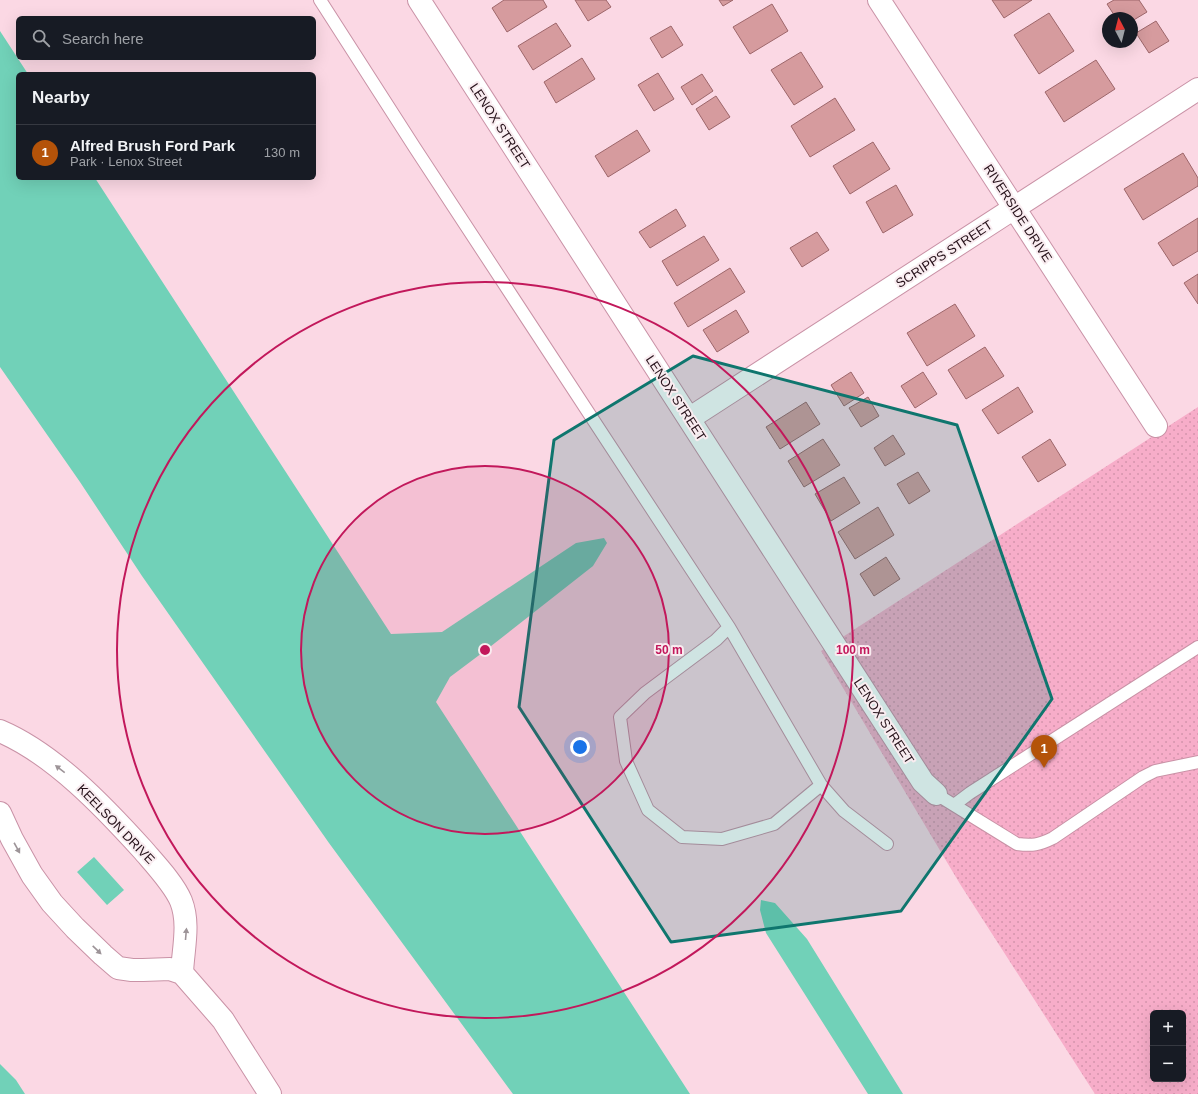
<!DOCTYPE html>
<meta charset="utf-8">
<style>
body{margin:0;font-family:Helvetica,sans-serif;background:#20242c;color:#f1f3f6}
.controls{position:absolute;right:12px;bottom:12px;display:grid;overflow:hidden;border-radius:6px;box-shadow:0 4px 16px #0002}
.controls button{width:36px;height:36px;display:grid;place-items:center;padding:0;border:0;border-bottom:1px solid #363941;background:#171b24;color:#f1f3f6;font:20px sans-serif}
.compass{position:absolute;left:1102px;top:12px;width:36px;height:36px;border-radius:50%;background:#171b24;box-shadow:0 4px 16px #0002;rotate:353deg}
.you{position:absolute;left:580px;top:747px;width:14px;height:14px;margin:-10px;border:3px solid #fff;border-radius:50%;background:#1a73e8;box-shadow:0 0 0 6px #1a73e833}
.badge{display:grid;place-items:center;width:26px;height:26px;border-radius:50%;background:#b45309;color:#fff;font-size:13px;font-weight:700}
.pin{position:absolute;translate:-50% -33px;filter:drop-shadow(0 1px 2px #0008)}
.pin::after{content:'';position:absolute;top:21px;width:14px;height:12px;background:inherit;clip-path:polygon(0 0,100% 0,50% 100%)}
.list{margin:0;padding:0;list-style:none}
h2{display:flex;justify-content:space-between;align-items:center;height:52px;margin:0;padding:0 16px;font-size:17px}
h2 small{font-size:13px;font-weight:400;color:#9ea1a6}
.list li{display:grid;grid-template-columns:26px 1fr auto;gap:12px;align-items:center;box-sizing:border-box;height:56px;padding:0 16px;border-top:1px solid #363941}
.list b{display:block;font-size:15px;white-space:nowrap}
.list p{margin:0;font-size:13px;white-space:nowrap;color:#9ea1a6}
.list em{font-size:13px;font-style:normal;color:#9ea1a6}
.icon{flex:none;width:22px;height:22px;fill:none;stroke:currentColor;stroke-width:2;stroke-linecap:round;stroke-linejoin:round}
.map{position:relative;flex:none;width:1198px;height:1094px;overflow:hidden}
.search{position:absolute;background:#171b24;box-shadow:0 4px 16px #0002;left:16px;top:16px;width:300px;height:44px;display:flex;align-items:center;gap:10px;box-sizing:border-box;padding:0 14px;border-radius:6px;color:#9ea1a6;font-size:15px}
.panel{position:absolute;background:#171b24;box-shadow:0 4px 16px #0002;left:16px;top:72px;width:300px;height:108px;border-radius:6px}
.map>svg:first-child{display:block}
</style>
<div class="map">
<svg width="1198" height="1094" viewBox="0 0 1198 1094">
<defs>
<pattern id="park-dots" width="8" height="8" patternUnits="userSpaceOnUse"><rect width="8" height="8" fill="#f7adc9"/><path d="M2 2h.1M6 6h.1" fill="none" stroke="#d494ac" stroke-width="1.8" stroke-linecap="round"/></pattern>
</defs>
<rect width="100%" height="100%" fill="#fbd8e4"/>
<path fill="url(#park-dots)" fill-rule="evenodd" d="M 1198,407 L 1198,1094 L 1095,1094 L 960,884 L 821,651 ZM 1153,1013 L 1183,1013 L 1183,1079 L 1153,1079 Z"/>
<path fill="#71d1b8" d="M 0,31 L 28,74 L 18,74 L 18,178 L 95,178 L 391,634 L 442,632 L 576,543 L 604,538 L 607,543 L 593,566 L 486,650 L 450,677 L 436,702 L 690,1094 L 513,1094 L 329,843 L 142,576 L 80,482 L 0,367 Z
M 94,857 L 124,890 L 107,905 L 77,872 Z
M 761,900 L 775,903 L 807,939 L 903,1094 L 868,1094 L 766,933 L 760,910 Z
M 0,1064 L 16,1080 L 25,1094 L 0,1094 Z"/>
<path fill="#d69b9e" stroke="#9d666a" d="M 504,0 L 543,0 L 547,7 L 507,32 L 492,8 Z
M 575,0 L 606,0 L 611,7 L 588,21 Z
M 719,0 L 733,0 L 723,6 Z
M 992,0 L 1032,0 L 1004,18 Z
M 1114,0 L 1139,0 L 1147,12 L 1132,21 L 1132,18 L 1116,18 L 1107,4 Z
M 772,4 L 788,31 L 750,54 L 733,27 Z
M 1049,13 L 1074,51 L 1039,74 L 1014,35 Z
M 1156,21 L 1169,41 L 1149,53 L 1136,33 Z
M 556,23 L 571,46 L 533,70 L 518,46 Z
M 671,26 L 683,45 L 662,58 L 650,38 Z
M 801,52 L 823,87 L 794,105 L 771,70 Z
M 582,58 L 595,79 L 556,103 L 544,82 Z
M 1096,60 L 1115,89 L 1064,122 L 1045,92 Z
M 658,73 L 674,99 L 654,111 L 638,85 Z
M 702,74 L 713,91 L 692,105 L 681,87 Z
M 716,96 L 730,117 L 709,130 L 696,109 Z
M 835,98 L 855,130 L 810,157 L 791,126 Z
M 637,130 L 650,151 L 608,177 L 595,156 Z
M 873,142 L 890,169 L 850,194 L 833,166 Z
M 1183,153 L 1198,178 L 1198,186 L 1143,220 L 1124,189 Z
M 896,185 L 913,215 L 883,233 L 866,202 Z
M 676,209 L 686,226 L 650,248 L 639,232 Z
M 1198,218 L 1198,251 L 1173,266 L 1158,243 Z
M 817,232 L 829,250 L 802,267 L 790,248 Z
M 704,236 L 719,260 L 677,286 L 662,261 Z
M 730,268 L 745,292 L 688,327 L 674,303 Z
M 1198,274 L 1198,304 L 1184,283 Z
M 955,304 L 975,336 L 927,366 L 907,333 Z
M 736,310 L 749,332 L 717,352 L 703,330 Z
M 985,347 L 1004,376 L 966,399 L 948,370 Z
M 851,372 L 864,393 L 844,406 L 831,385 Z
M 923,372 L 937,394 L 915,408 L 901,386 Z
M 1018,387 L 1033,412 L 998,434 L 982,410 Z
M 868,397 L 879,416 L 861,427 L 849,408 Z
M 806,402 L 820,424 L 780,449 L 766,427 Z
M 893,435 L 905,454 L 885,466 L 874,448 Z
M 823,439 L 840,465 L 804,487 L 788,461 Z
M 1050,439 L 1066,465 L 1038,482 L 1022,457 Z
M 918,472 L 930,491 L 909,504 L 897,484 Z
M 844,477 L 860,503 L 831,521 L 815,494 Z
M 878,507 L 894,535 L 855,559 L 838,532 Z
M 886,557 L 900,579 L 874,596 L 860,574 Z"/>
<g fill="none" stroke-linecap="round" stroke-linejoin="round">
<g stroke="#c992a6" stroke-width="14">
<path id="lane" d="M 320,0 L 415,148 L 729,627 L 821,785 L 844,811 L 887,844
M 729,627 L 716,640 L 645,693 L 620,717 L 626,761 L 648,810 L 682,837 L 722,839 L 774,824 L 821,785
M 936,794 L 1017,844 C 1032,846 1039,845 1053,838 L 1143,777 L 1155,771 L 1198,762
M 954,805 L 970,793 L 1198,647"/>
</g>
<g stroke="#c992a6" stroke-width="24">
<path id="street" d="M 419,0 L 923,782 L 936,794
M 879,0 L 1156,426
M 690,418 L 1198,89
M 0,731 C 54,754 104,807 143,850 C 155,864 174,884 181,901 C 190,924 183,949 182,973
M 0,813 L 12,839 L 32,875 L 52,903 L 75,928 L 103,955 L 118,968 L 132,970 L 143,970 L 170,969 L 182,973 L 223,1020 L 270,1094"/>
</g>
<use href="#lane" stroke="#fff" stroke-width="12"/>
<use href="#street" stroke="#fff" stroke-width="22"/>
</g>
<defs><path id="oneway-solid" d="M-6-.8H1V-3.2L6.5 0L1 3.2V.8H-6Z"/></defs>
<g fill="#9d9498">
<use href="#oneway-solid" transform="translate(60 769) rotate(-142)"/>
<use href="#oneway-solid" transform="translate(17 848) rotate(61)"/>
<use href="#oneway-solid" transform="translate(186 934) rotate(-85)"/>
<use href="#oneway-solid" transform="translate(97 950) rotate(44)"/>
</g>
<path fill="#0f766e" fill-opacity="0.2" stroke="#0f766e" stroke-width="3" stroke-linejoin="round" d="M 693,356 L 957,425 L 1052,699 L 901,911 L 671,942 L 519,707 L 554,440 Z"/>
<circle cx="485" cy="650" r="184" fill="#c2185b" fill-opacity=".12"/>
<g fill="none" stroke="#c2185b" stroke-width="2">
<circle cx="485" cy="650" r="184"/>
<circle cx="485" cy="650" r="368"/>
</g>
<g text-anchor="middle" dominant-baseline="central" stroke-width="4" stroke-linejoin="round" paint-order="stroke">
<g font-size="13" fill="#251119" stroke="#f9ecf0">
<text transform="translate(500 126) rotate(57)">LENOX STREET</text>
<text transform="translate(1018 213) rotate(57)">RIVERSIDE DRIVE</text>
<text transform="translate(944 254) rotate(-33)">SCRIPPS STREET</text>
<text transform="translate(676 398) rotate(57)">LENOX STREET</text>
<text transform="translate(884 721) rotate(57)">LENOX STREET</text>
<text transform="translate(116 824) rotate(46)">KEELSON DRIVE</text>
</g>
</g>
<circle cx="485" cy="650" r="6" fill="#c2185b" stroke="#f9ecf0" stroke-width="2"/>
<g font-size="12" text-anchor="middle" font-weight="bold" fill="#c2185b" stroke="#f9ecf0" stroke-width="4" stroke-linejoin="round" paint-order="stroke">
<text x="669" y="654">50 m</text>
<text x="853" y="654">100 m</text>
</g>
</svg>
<div class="controls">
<button>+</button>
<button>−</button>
</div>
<svg class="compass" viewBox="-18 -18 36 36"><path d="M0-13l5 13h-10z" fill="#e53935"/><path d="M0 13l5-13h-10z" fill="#9ea1a6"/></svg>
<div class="you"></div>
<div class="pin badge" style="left:1044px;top:768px">1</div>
<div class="search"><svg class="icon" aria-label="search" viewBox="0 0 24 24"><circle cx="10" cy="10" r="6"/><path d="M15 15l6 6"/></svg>Search here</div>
<section class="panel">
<h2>Nearby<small></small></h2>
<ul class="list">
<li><span class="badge">1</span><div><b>Alfred Brush Ford Park</b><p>Park · Lenox Street</p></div><em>130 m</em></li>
</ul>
</section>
</div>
